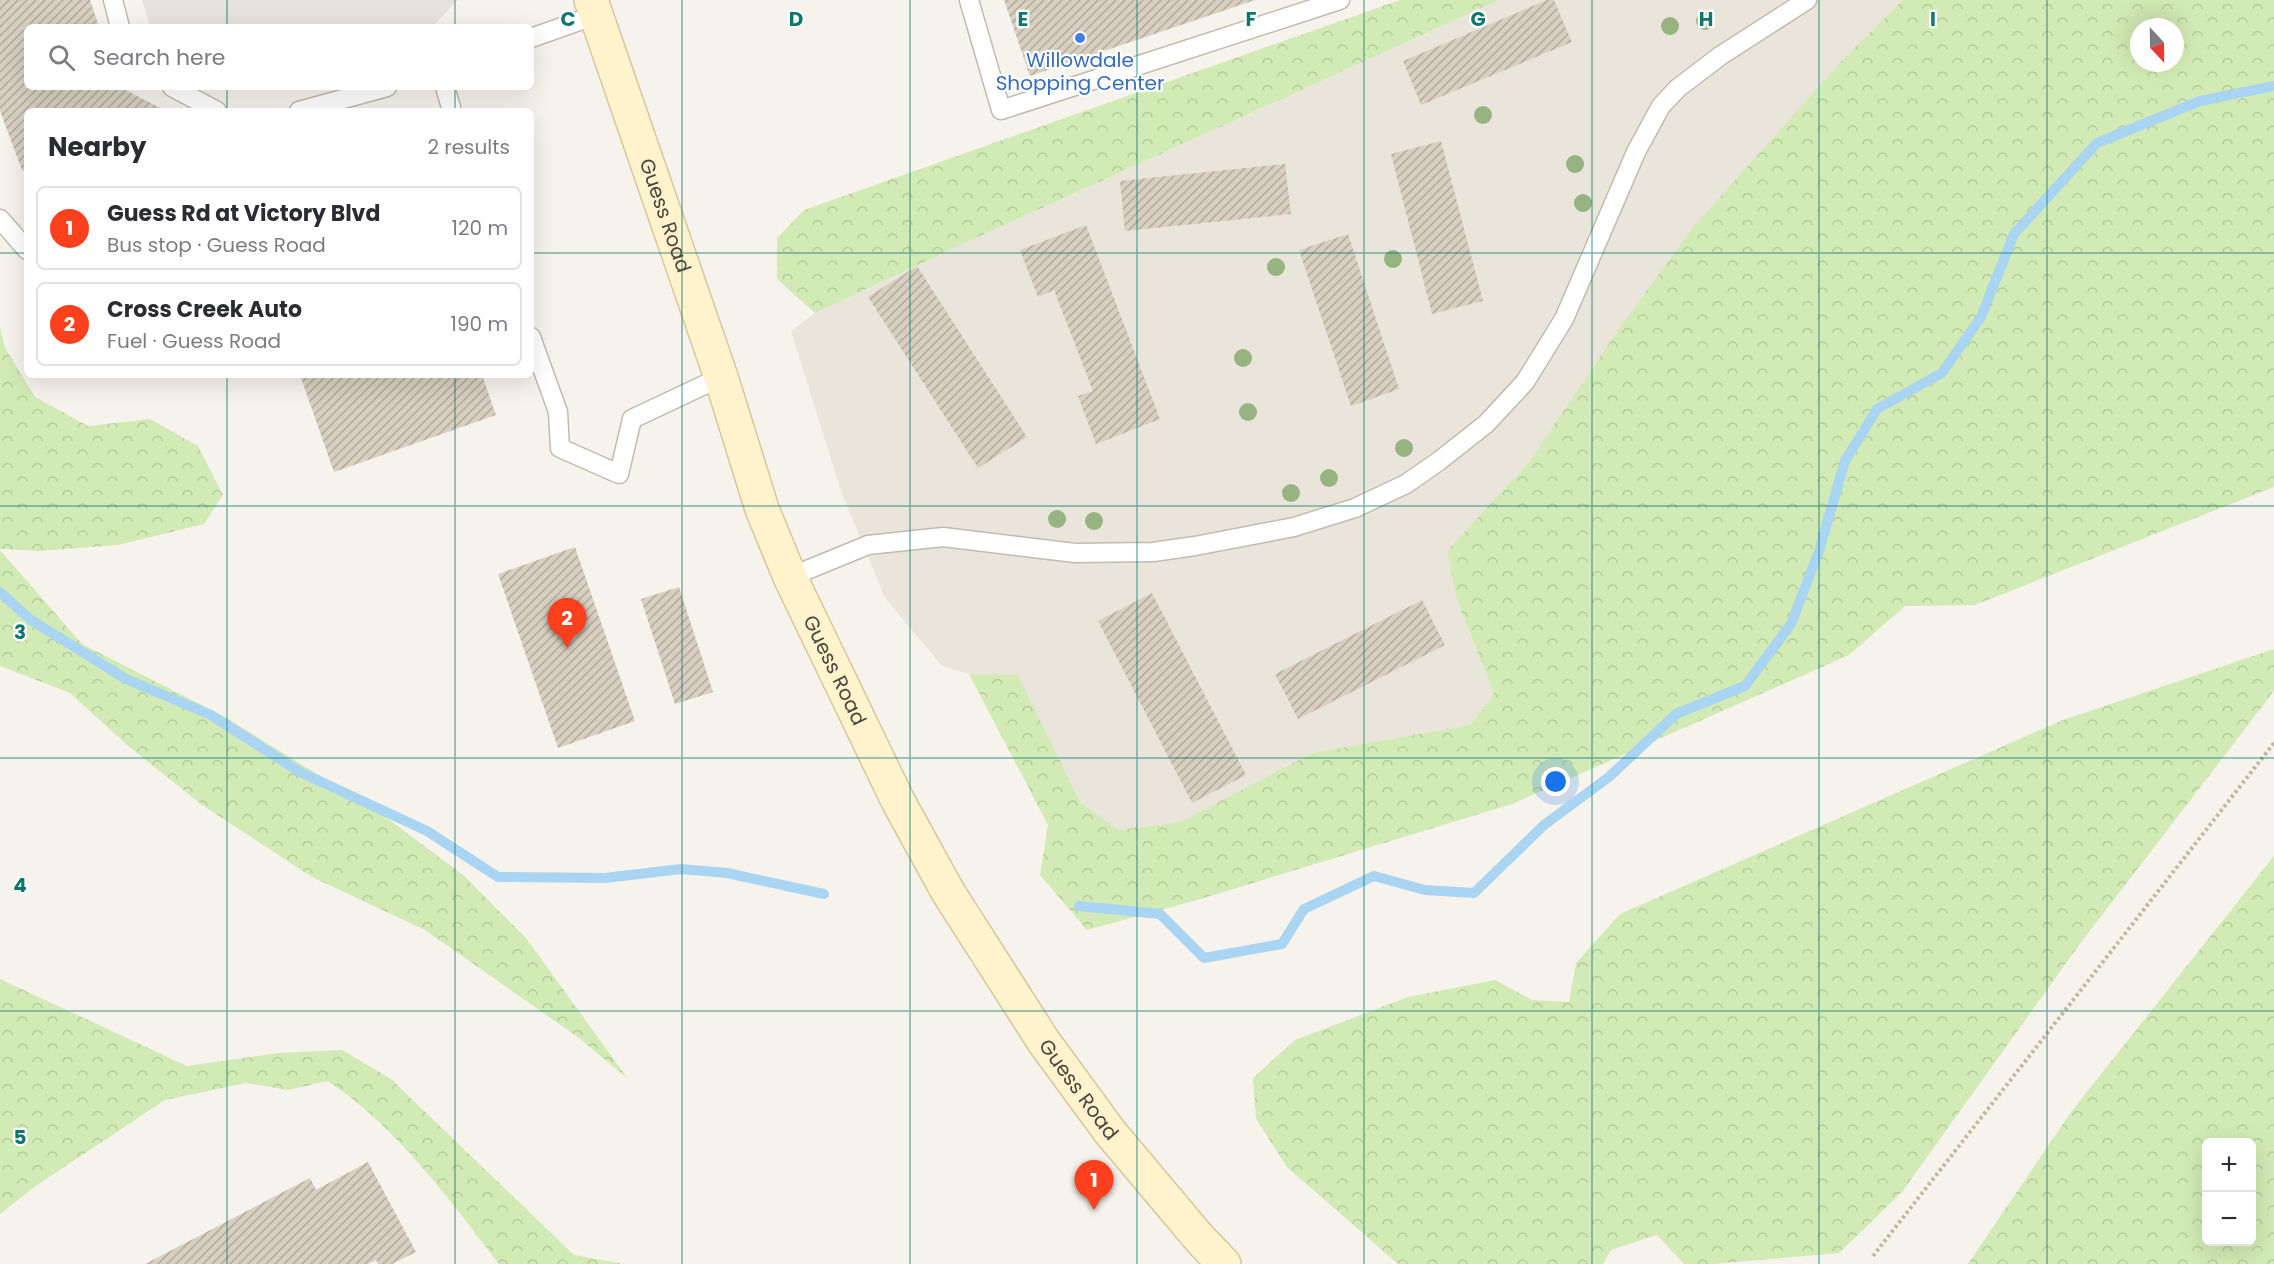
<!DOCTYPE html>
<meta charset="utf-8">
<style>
body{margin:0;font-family:Poppins,sans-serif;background:#f7f7f7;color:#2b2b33}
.controls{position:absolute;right:18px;bottom:18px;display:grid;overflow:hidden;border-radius:9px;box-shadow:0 6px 24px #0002}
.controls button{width:54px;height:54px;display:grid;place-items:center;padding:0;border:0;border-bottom:2px solid #e1e1e2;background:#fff;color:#2b2b33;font:30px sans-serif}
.compass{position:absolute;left:2130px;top:18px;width:54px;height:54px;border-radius:50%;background:#fff;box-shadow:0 6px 24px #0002;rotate:158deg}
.you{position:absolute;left:1556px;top:782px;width:21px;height:21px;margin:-15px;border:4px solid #fff;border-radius:50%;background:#1a73e8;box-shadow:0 0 0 9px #1a73e833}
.badge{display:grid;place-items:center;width:39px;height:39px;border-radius:50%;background:#fc3f1d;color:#fff;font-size:20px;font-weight:700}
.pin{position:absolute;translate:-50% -50px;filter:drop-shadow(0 2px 3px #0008)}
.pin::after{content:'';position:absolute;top:32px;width:21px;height:18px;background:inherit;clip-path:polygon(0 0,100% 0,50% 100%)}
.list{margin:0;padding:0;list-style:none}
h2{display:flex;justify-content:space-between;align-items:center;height:78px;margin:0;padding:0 24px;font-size:26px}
h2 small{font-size:20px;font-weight:400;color:#7c7c81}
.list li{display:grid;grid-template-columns:39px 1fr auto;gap:18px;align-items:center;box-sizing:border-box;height:84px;margin:0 12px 12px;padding:0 12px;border:2px solid #e1e1e2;border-radius:9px}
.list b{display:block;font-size:22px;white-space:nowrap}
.list p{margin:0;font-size:20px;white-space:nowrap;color:#7c7c81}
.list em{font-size:20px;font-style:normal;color:#7c7c81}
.icon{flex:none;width:33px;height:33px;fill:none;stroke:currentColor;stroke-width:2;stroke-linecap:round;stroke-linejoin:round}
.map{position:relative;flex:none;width:2274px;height:1264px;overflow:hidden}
.search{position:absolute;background:#fff;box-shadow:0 6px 24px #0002;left:24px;top:24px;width:510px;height:66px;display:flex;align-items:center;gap:15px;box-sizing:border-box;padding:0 21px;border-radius:9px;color:#7c7c81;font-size:22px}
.panel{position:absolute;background:#fff;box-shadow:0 6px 24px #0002;left:24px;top:108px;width:510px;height:270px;border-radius:9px}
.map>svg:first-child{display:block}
</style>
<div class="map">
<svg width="2274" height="1264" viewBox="0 0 2274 1264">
<defs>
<pattern id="forest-crowns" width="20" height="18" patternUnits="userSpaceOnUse" patternTransform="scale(1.5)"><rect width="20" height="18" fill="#d2eab5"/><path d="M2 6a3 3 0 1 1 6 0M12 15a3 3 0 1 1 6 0" fill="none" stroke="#b6ca9c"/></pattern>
<pattern id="building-hatch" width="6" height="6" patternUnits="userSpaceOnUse" patternTransform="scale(1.5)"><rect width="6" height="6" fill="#d8cfc1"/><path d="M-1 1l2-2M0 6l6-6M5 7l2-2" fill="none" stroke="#b1aa9e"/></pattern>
</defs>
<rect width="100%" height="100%" fill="#f6f3ec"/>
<path fill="#eae5da" d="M 1499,0 L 1903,0 L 1849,53 L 1618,330 L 1529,462 L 1447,551 L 1457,600 L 1494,694 L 1470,725 L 1312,753 L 1180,822 L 1119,830 L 1080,802 L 1018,676 L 969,674 L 942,666 L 885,598 L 841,491 L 791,331 L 815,313 L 965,243 Z"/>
<path fill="url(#forest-crowns)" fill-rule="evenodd" d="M 1400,0 L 1499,0 L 965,243 L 815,313 L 777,279 L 777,238 L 804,210 Z
M 1903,0 L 2274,0 L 2274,487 L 1975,605 L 1905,606 L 1849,655 L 1512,804 L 1197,900 L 1087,930 L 1040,875 L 1048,825 L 969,674 L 1018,675 L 1080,802 L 1119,830 L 1180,822 L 1312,753 L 1470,725 L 1494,694 L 1457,600 L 1447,551 L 1529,462 L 1618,330 L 1694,226 L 1849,53 ZM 2139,27 L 2175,27 L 2175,63 L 2139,63 Z
M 0,327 L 5,348 L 35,397 L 88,426 L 150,419 L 198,446 L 223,495 L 204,524 L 118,545 L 40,551 L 0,549 Z
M 0,550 L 82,644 L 225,717 L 383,815 L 463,875 L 526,938 L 628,1079 L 579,1038 L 425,930 L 312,877 L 202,805 L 127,745 L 70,693 L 0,666 Z
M 2274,649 L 2274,690 L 2271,695 L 2079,945 L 1902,1192 L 1839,1253 L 1713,1264 L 1684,1264 L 1657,1235 L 1611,1250 L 1603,1264 L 1398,1264 L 1287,1167 L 1256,1119 L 1253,1078 L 1295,1040 L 1408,997 L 1495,980 L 1532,1000 L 1569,1002 L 1576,963 L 1620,914 L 2063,720 Z
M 2274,856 L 2274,1264 L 1968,1264 L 2071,1112 ZM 2252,1142 L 2252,1242 L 2206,1242 L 2206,1142 Z
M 0,979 L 187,1066 L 278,1053 L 342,1050 L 391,1079 L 574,1255 L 624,1264 L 499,1264 C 449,1199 397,1127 328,1081 L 288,1090 L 246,1083 L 165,1100 L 37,1185 L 0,1214 Z"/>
<path fill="#e5e3e0" d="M 142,0 L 458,0 L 432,27 L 150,27 Z"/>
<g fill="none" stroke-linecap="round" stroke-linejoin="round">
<path stroke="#a9d4f2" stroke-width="10" d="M 0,592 L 31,620 L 126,679 L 211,715 L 300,772 L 427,831 L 498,877 L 605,878 L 681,869 L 727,873 L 824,894
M 1079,906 L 1160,914 L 1204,958 L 1282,944 L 1304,909 L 1374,876 L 1425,890 L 1474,893 L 1544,825 L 1609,777 L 1676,714 L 1745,686 L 1791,624 L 1819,551 L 1845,461 L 1877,409 L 1942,373 L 1981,317 L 2014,234 L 2097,143 L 2200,101 L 2274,86"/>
</g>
<path fill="url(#building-hatch)" d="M 0,0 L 90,0 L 99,27 L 27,27 L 27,87 L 120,87 L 166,111 L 27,111 L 27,172 L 22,170 L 0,111 Z
M 1004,0 L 1255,0 L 1030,76 Z
M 1547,0 L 1554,0 L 1572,42 L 1421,105 L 1403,61 Z
M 1441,141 L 1483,301 L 1432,314 L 1391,154 Z
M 1285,164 L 1291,214 L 1125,231 L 1120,181 Z
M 1086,225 L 1160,419 L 1096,444 L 1078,396 L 1093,391 L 1054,290 L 1038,297 L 1020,250 Z
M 1348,234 L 1399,389 L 1351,406 L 1299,250 Z
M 917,266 L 1027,437 L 978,468 L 868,297 Z
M 300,375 L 482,375 L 496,415 L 334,472 Z
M 575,547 L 635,721 L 558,748 L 498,574 Z
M 679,587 L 713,692 L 675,704 L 641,599 Z
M 1152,593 L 1246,775 L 1192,803 L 1098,621 Z
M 1422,600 L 1445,645 L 1298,719 L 1275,674 Z
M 368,1162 L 416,1252 L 392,1264 L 378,1264 L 376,1260 L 368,1264 L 145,1264 L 310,1178 L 316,1190 Z"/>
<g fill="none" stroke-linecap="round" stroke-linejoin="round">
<g stroke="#c2bbae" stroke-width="21">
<path id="service" d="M 113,0 L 120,27
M 969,0 L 1001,110 L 1340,0
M 531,38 L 596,15
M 172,87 L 217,111
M 445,87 L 452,111
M 299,111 L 387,87
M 0,219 L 27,250
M 531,337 L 558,412 L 560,448 L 619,474 L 632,419 L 721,377
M 790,577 L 868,545 L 943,537 L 1075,553 L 1153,552 L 1195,546 L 1294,527 L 1355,508 L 1406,484 L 1439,461 L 1486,424 L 1525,382 L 1564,319 L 1636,152 L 1661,106 L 1678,88 L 1720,56 L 1807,0"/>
</g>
<g stroke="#d6c79b" stroke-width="36">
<g id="secondary">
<path id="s1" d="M 591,0 L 721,377 L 762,509 L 790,577 L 898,801 L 948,892 L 1044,1042 L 1110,1132 L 1200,1239 L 1224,1264"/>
</g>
</g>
<path stroke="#c4b79f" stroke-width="4" stroke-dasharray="3 3" stroke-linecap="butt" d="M 1873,1256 L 2274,743"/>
<use href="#service" stroke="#fff" stroke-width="18"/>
<use href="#secondary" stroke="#fff3cd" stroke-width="33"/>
</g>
<g fill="#97b381">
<circle cx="1705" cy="21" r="9"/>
<circle cx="1670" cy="26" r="9"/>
<circle cx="1483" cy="115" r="9"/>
<circle cx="1575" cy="164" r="9"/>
<circle cx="1583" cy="203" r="9"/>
<circle cx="1393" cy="259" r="9"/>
<circle cx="1276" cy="267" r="9"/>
<circle cx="1243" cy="358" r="9"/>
<circle cx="1248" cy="412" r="9"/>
<circle cx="1404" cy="448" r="9"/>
<circle cx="1329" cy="478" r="9"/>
<circle cx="1291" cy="493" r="9"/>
<circle cx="1057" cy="519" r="9"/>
<circle cx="1094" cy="521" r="9"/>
</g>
<path fill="none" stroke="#0f766e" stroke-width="1.5" stroke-opacity="0.55" d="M 227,0 L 227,27M 455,0 L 455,27M 682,0 L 682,1264M 910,0 L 910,1264M 1137,0 L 1137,1264M 1364,0 L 1364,1264M 1592,0 L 1592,1264M 1819,0 L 1819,1264M 2047,0 L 2047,1264M 227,87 L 227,111M 455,87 L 455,111M 0,253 L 27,253M 531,253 L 2274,253M 227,375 L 227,1264M 455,375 L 455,1264M 0,506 L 2274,506M 0,758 L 2274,758M 0,1011 L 2274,1011"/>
<circle fill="#3f7fe0" stroke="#fff" stroke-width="2" cx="1080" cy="38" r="6"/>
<g text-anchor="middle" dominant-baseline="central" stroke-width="4.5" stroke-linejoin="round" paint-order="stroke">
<g font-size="20" fill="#366cbe" stroke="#fff">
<text x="1080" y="60">Willowdale<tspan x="1080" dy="23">Shopping Center</tspan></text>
</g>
<g font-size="20" fill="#4b4439" stroke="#fff">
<text stroke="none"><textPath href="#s1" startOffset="228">Guess Road</textPath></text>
<text stroke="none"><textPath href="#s1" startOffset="714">Guess Road</textPath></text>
<text stroke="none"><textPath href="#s1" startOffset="1200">Guess Road</textPath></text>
</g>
</g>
<g font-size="20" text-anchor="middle" font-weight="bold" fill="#0f766e" stroke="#fff" stroke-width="4.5" stroke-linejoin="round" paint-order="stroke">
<text x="568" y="26">C</text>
<text x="796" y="26">D</text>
<text x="1023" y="26">E</text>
<text x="1251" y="26">F</text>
<text x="1478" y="26">G</text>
<text x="1706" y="26">H</text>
<text x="1933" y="26">I</text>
<text x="20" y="639">3</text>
<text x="20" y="892">4</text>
<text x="20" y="1144">5</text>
</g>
</svg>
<div class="controls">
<button>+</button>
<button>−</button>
</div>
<svg class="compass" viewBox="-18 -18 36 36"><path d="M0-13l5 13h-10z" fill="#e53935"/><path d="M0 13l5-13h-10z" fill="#7c7c81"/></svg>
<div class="you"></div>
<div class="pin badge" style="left:1094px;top:1210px">1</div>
<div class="pin badge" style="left:567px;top:648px">2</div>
<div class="search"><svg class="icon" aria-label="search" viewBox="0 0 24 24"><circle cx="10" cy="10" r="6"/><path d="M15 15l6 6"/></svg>Search here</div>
<section class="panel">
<h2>Nearby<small>2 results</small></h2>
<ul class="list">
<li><span class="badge">1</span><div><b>Guess Rd at Victory Blvd</b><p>Bus stop · Guess Road</p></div><em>120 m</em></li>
<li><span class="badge">2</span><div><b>Cross Creek Auto</b><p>Fuel · Guess Road</p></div><em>190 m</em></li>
</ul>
</section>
</div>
